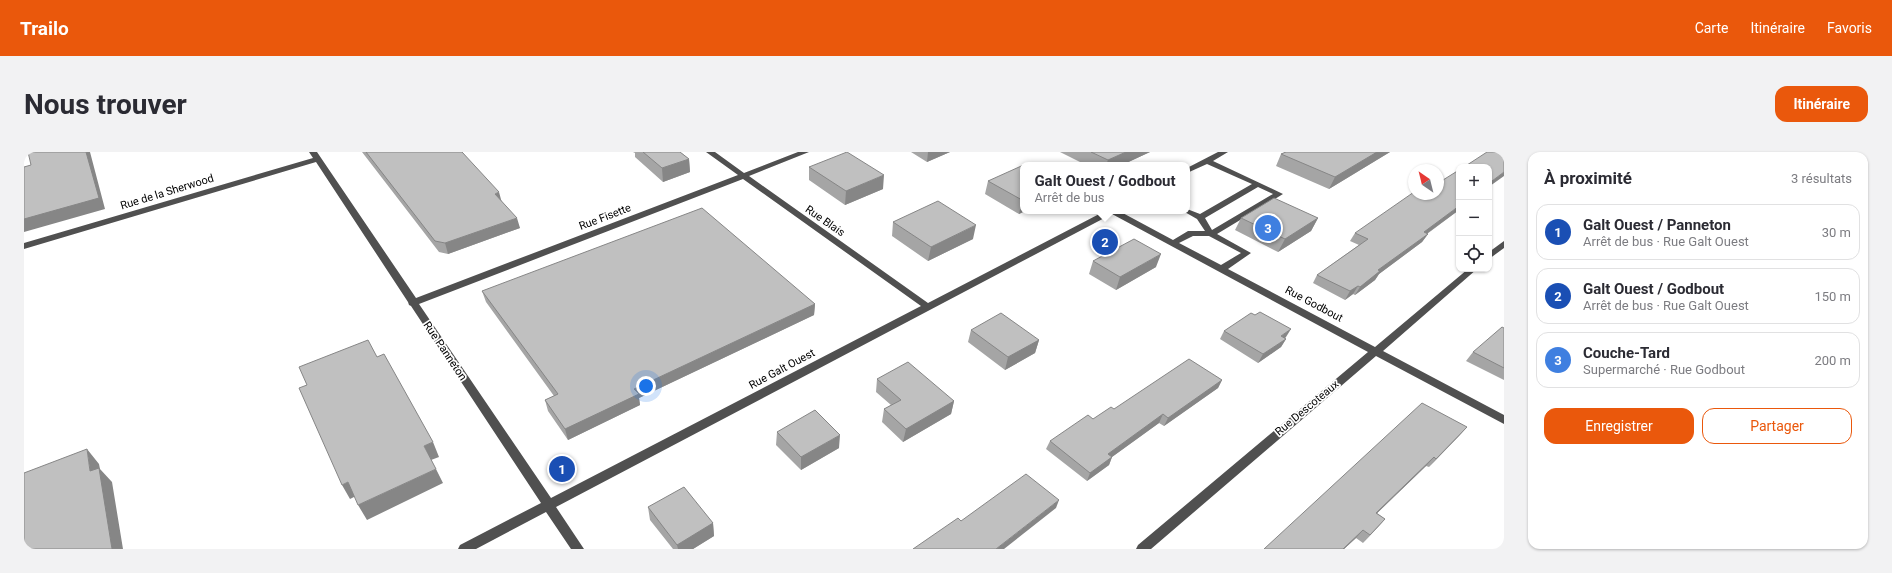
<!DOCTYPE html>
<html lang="fr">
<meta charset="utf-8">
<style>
body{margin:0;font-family:Roboto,sans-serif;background:#f2f2f3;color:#2b2b33}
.controls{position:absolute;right:12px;top:12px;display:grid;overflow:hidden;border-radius:8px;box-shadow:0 1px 3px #0004}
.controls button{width:36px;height:36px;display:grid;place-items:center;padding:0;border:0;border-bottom:1px solid #e1e1e2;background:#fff;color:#2b2b33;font:20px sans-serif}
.compass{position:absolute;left:1384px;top:12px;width:36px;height:36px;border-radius:50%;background:#fff;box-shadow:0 1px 3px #0004;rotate:325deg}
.you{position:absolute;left:622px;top:234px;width:14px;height:14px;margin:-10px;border:3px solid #fff;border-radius:50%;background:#1a73e8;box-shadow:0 0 0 6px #1a73e833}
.badge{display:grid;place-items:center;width:26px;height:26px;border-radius:50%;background:#ea580c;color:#fff;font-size:13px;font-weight:700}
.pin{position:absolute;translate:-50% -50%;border:2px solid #fff;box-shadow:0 1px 4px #0006}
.popup{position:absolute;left:996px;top:10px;width:170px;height:52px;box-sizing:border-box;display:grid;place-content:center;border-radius:8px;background:#fff;filter:drop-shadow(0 1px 3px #0005);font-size:13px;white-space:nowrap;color:#7c7c81}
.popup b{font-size:15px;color:#2b2b33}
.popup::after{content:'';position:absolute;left:50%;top:100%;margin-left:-8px;border:8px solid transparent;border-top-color:#fff}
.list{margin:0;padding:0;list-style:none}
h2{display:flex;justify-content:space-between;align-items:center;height:52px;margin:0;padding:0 16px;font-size:17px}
h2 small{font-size:13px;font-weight:400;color:#7c7c81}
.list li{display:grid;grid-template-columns:26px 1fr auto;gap:12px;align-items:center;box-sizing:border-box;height:56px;margin:0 8px 8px;padding:0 8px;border:1px solid #e1e1e2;border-radius:12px}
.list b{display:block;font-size:15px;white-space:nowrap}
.list p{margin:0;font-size:13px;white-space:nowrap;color:#7c7c81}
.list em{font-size:13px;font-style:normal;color:#7c7c81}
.actions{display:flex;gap:8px;padding:12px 16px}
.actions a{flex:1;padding:9px 0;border:1px solid #ea580c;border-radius:12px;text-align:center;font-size:14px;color:#ea580c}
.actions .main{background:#ea580c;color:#fff}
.icon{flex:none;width:22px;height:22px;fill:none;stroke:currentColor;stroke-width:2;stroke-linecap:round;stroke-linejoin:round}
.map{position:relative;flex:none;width:1480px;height:397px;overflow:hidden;border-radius:12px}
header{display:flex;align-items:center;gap:24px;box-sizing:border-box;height:56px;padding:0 20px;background:#ea580c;color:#fff}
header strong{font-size:19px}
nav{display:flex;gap:22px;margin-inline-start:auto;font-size:14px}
.intro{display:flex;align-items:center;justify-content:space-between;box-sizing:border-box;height:96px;padding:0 24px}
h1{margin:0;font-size:28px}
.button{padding:10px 18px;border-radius:12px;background:#ea580c;color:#fff;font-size:14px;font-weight:700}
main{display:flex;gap:24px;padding:0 24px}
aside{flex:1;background:#fff;border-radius:12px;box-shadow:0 1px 3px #0004}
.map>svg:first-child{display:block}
</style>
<header>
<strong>Trailo</strong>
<nav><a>Carte</a><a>Itinéraire</a><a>Favoris</a></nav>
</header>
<div class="intro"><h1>Nous trouver</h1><a class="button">Itinéraire</a></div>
<main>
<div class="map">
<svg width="1480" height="397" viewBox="0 0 1480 397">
<rect width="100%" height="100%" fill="#fff"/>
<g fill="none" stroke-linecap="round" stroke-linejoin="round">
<path fill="#505050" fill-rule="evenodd" d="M 285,0 L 293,0 L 392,146 L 714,23 L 682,0 L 691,0 L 720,21 L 774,0 L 785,0 L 725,24 L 904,151 L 1081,59 L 1095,59 L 1149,88 L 1164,79 L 1181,79 L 1173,67 L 1159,59 L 1163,59 L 1163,57 L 1176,62 L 1228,32 L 1183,12 L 1163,21 L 1163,16 L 1194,0 L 1204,0 L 1189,9 L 1259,42 L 1193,82 L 1227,101 L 1204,117 L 1351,195 L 1444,117 L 1453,117 L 1359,199 L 1480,263 L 1480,272 L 1352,204 L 1127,397 L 1112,397 L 1114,393 L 1344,200 L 1088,62 L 532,355 L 560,397 L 547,397 L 522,360 L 452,397 L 434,397 L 436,393 L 517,351 L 387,154 L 385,153 L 384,150 L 292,10 L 0,97 L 0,91 L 289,6 ZM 719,27 L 897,154 L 527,346 L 395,152 ZM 1234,35 L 1249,42 L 1188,78 L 1181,66 ZM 1169,84 L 1185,84 L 1217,101 L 1197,113 L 1155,91 Z
M 1480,89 L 1480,96 L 1465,107 L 1465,100 Z"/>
</g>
<path fill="#a5a5a5" d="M 338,0 L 438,0 L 477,49 L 496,76 L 424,102 L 415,100 Z
M 609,0 L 656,0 L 665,7 L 666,20 L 639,30 L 611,5 L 611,1 Z
M 887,0 L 926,0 L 903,10 Z
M 1036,0 L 1126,0 L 1098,13 L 1062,13 Z
M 1262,0 L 1366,0 L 1305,37 L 1252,14 L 1257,2 Z
M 1008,13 L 999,59 L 1001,59 L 995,62 L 961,42 L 964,29 Z
M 785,15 L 859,37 L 821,53 L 785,28 Z
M 1435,58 L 1403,82 L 1404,82 L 1398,90 L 1355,122 L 1351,128 L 1331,143 L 1329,142 L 1321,148 L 1289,131 L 1293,123 L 1335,93 L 1326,89 L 1331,81 Z
M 1217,66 L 1294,66 L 1287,79 L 1254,100 L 1211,78 Z
M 869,70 L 949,87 L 904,109 L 868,84 Z
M 1069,109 L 1132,115 L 1092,138 L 1065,122 Z
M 458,139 L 791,152 L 790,163 L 615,246 L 616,253 L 544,288 L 524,259 L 521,248 L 530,244 L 462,150 Z
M 1480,176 L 1480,228 L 1442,209 L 1449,200 Z
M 947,178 L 1015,188 L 1011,201 L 981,218 L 944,190 Z
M 1200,179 L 1262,185 L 1261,186 L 1262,187 L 1257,195 L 1234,211 L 1196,187 Z
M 853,227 L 930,249 L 927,262 L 879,290 L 858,270 L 860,257 L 867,253 L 852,240 Z
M 1198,228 L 1194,236 L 1140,274 L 1135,271 L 1088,305 L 1085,313 L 1063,329 L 1022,297 L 1026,289 L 1090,257 Z
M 1443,275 L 1405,315 L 1402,314 L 1353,361 L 1361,367 L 1339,391 L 1332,386 L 1320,397 L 1240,397 Z
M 753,280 L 815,296 L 777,318 L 752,293 Z
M 624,355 L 689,371 L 690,384 L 669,397 L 649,397 L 626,368 Z"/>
<path fill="#868686" d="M 62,0 L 66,0 L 81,57 L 0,80 L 0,67 Z
M 904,0 L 926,0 L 903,10 Z
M 1102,0 L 1126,0 L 1098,13 L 1082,13 L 1084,8 Z
M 1353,0 L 1366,0 L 1305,37 L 1311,25 Z
M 665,7 L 666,20 L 639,30 L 638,16 Z
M 1480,20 L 1480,24 L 1466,34 L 1465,36 L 1465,33 L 1468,29 Z
M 860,23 L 859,37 L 821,53 L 822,39 Z
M 475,40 L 478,51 L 471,42 Z
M 998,48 L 999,48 L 999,59 L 1001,59 L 995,62 Z
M 1435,54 L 1435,58 L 1394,88 L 1400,80 Z
M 493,66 L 496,76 L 424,102 L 421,91 Z
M 1294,66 L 1287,79 L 1254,100 L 1261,87 Z
M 952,73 L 949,87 L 904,109 L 907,95 Z
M 1404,82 L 1398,90 L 1355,122 L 1351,128 L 1331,143 L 1336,135 L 1354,118 Z
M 1137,102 L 1132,115 L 1092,138 L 1096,125 Z
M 1334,134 L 1329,142 L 1321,148 L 1326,139 Z
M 791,152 L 790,163 L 615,246 L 616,253 L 544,288 L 541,277 L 610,237 Z
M 1267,177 L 1262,185 L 1252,192 L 1257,184 Z
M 1262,187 L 1257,195 L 1234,211 L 1239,202 Z
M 1015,188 L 1011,201 L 981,218 L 984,205 Z
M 1198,228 L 1194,236 L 1140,274 L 1144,266 Z
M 930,249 L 927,262 L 879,290 L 882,277 Z
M 1139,262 L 1135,271 L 1081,310 L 1084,302 Z
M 1443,275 L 1435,284 L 1405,315 L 1412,307 Z
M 816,283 L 815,296 L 777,318 L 777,305 Z
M 409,290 L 415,305 L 407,308 L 400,294 Z
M 63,297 L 75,312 L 76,317 L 88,330 L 99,397 L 88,397 L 66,319 Z
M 1088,305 L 1085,313 L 1063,329 L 1066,321 Z
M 1410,305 L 1402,314 L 1345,369 L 1352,361 Z
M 412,317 L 419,331 L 343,368 L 334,353 Z
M 324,330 L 332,344 L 326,347 L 318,333 Z
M 1035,348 L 1032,356 L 980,397 L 972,397 Z
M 1361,367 L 1354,375 L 1339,391 L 1346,383 Z
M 689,371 L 690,384 L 669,397 L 654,397 L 653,393 Z
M 1339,378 L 1332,386 L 1320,397 L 1319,397 Z"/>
<path fill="#c0c0c0" stroke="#868686" d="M 4,0 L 62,0 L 75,46 L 0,67 L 0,15 L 7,13 Z
M 342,0 L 438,0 L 475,40 L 471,42 L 493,66 L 421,91 L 411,89 Z
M 619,0 L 656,0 L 665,7 L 638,16 Z
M 823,0 L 860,23 L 822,39 L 785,15 Z
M 1067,0 L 1102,0 L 1084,8 Z
M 1262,0 L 1353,0 L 1311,25 L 1257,2 Z
M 1463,0 L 1480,0 L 1480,20 L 1468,29 L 1469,29 L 1465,33 L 1465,15 L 1440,15 Z
M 1004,11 L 1008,13 L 999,13 L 999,48 L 998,48 L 964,29 Z
M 1435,18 L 1435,54 L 1400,80 L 1404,82 L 1354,118 L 1356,119 L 1336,135 L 1334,134 L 1326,139 L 1293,123 L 1344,87 L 1331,81 L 1390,40 L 1390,42 L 1414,42 L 1414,28 L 1415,27 L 1419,28 Z
M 1250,46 L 1294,66 L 1261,87 L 1217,66 Z
M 914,49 L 952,73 L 907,95 L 869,70 Z
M 678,56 L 791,152 L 610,237 L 615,242 L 541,277 L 521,248 L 534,242 L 458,139 Z
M 1110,87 L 1137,102 L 1096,125 L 1069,109 Z
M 1236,160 L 1267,177 L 1257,184 L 1262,187 L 1239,202 L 1200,179 L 1227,161 L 1231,163 Z
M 977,161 L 1015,188 L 984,205 L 947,178 Z
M 1478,175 L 1480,176 L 1480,216 L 1449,200 Z
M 344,188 L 353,205 L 360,202 L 409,290 L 400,294 L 412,317 L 334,353 L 324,330 L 318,333 L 275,236 L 283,233 L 275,215 Z
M 1165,207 L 1198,228 L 1144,266 L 1139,262 L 1084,302 L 1088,305 L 1066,321 L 1026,289 L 1064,263 L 1069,267 L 1087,255 L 1090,257 Z
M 884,210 L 930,249 L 882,277 L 860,257 L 877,248 L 853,227 Z
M 1398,251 L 1443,275 L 1412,307 L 1410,305 L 1352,361 L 1361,367 L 1346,383 L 1339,378 L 1319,397 L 1240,397 Z
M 791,258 L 816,283 L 777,305 L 753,280 Z
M 63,297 L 66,319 L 75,316 L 88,397 L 0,397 L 0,321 Z
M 1002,322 L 1035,348 L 972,397 L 889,397 L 934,366 L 937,369 Z
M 660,335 L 689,371 L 653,393 L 624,355 Z"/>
<g text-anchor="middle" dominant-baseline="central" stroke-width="3.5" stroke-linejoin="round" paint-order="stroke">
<g font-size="11" fill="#000" stroke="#fff">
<text transform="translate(143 40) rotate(-17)">Rue de la Sherwood</text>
<text transform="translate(581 65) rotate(-21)">Rue Fisette</text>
<text transform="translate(801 69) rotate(35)">Rue Blais</text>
<text transform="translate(1290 152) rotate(28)">Rue Godbout</text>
<text transform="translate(421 199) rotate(56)">Rue Panneton</text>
<text transform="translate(758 217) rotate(-28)">Rue Galt Ouest</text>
<text transform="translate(1283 256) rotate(-40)">Rue Descoteaux</text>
</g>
</g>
</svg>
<div class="controls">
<button>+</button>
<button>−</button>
<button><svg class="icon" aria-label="locate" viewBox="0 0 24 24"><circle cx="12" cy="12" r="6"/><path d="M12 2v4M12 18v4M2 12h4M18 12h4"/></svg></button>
</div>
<svg class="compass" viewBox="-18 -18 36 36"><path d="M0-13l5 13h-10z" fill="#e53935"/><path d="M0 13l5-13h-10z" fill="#7c7c81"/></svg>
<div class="you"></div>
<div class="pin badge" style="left:538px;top:317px;background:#1a4fb4">1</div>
<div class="pin badge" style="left:1081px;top:90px;background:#1a4fb4">2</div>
<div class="popup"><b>Galt Ouest / Godbout</b>Arrêt de bus</div>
<div class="pin badge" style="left:1244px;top:76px;background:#3f7fe0">3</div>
</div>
<aside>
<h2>À proximité<small>3 résultats</small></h2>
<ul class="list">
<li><span class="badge" style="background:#1a4fb4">1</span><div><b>Galt Ouest / Panneton</b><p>Arrêt de bus · Rue Galt Ouest</p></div><em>30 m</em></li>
<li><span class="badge" style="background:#1a4fb4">2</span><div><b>Galt Ouest / Godbout</b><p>Arrêt de bus · Rue Galt Ouest</p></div><em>150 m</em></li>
<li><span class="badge" style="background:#3f7fe0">3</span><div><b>Couche-Tard</b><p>Supermarché · Rue Godbout</p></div><em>200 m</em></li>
</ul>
<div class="actions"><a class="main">Enregistrer</a><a>Partager</a></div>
</aside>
</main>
